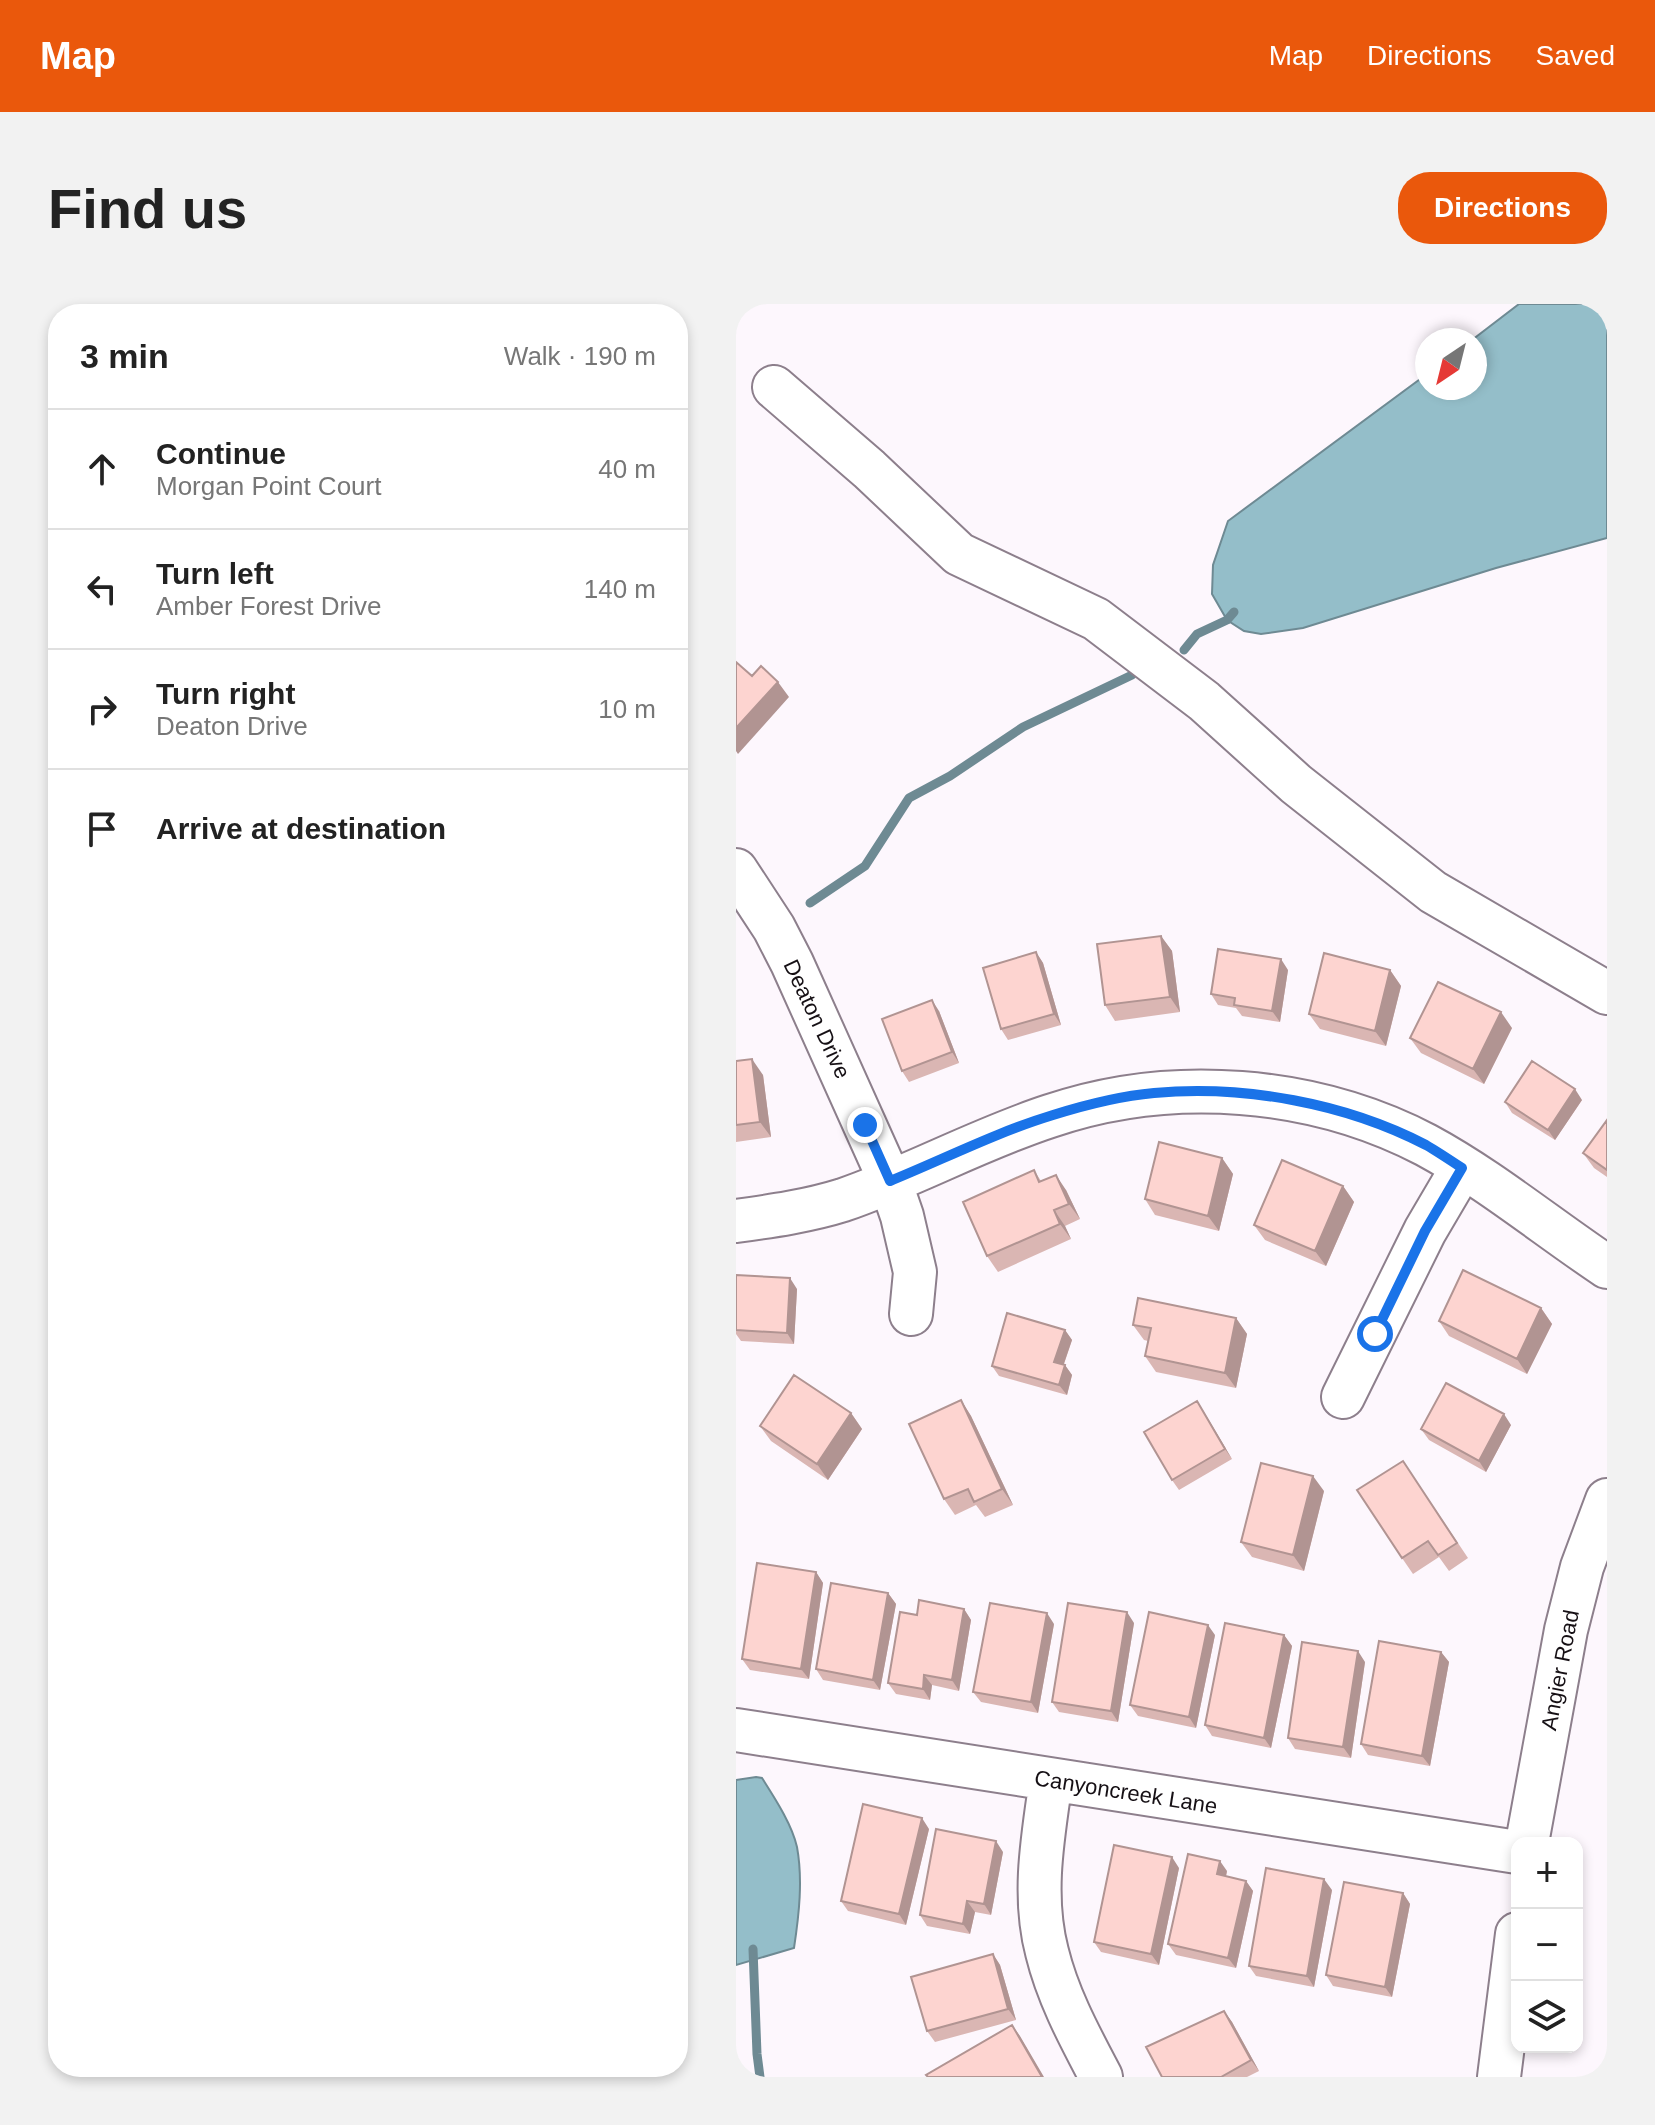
<!DOCTYPE html>
<meta charset="utf-8">
<style>
body{margin:0;font-family:Helvetica,sans-serif;background:#f2f2f2;color:#222}
.controls{position:absolute;right:24px;bottom:24px;display:grid;overflow:hidden;border-radius:16px;box-shadow:0 4px 12px #0003}
.controls button{width:72px;height:72px;display:grid;place-items:center;padding:0;border:0;border-bottom:2px solid #e0e0e0;background:#fff;color:#222;font:40px sans-serif}
.compass{position:absolute;left:679px;top:24px;width:72px;height:72px;border-radius:50%;background:#fff;box-shadow:0 4px 12px #0003;rotate:215deg}
.stop{position:absolute;width:24px;height:24px;margin:-18px;border:6px solid #1a73e8;border-radius:50%;background:#fff}
.stop.end{background:#1a73e8;border-color:#fff;box-shadow:0 2px 8px #0008}
.list{margin:0;padding:0;list-style:none}
h2{display:flex;justify-content:space-between;align-items:center;height:104px;margin:0;padding:0 32px;font-size:34px}
h2 small{font-size:26px;font-weight:400;color:#767676}
.list li{display:grid;grid-template-columns:52px 1fr auto;gap:24px;align-items:center;box-sizing:border-box;height:120px;padding:0 32px;border-top:2px solid #e0e0e0}
.list b{display:block;font-size:30px;white-space:nowrap}
.list p{margin:0;font-size:26px;white-space:nowrap;color:#767676}
.list em{font-size:26px;font-style:normal;color:#767676}
.icon{flex:none;width:44px;height:44px;fill:none;stroke:currentColor;stroke-width:2;stroke-linecap:round;stroke-linejoin:round}
.map{position:relative;flex:none;width:871px;height:1773px;overflow:hidden;border-radius:32px}
header{display:flex;align-items:center;gap:48px;box-sizing:border-box;height:112px;padding:0 40px;background:#ea580c;color:#fff}
header strong{font-size:38px}
nav{display:flex;gap:44px;margin-inline-start:auto;font-size:28px}
.intro{display:flex;align-items:center;justify-content:space-between;box-sizing:border-box;height:192px;padding:0 48px}
h1{margin:0;font-size:56px}
.button{padding:20px 36px;border-radius:32px;background:#ea580c;color:#fff;font-size:28px;font-weight:700}
main{display:flex;gap:48px;padding:0 48px}
aside{flex:1;background:#fff;border-radius:32px;box-shadow:0 4px 12px #0003}
.map>svg:first-child{display:block}
</style>
<header>
<strong>Map</strong>
<nav><a>Map</a><a>Directions</a><a>Saved</a></nav>
</header>
<div class="intro"><h1>Find us</h1><a class="button">Directions</a></div>
<main>
<aside>
<h2>3 min<small>Walk · 190 m</small></h2>
<ul class="list">
<li><svg class="icon" aria-label="ahead" viewBox="0 0 24 24"><path d="M12 20V5M6 11l6-6 6 6"/></svg><div><b>Continue</b><p>Morgan Point Court</p></div><em>40 m</em></li>
<li><svg class="icon" aria-label="left" viewBox="0 0 24 24"><path d="M17 20v-9H6M10 6l-5 5 5 5"/></svg><div><b>Turn left</b><p>Amber Forest Drive</p></div><em>140 m</em></li>
<li><svg class="icon" aria-label="right" viewBox="0 0 24 24"><path d="M7 20v-9h11M14 6l5 5-5 5"/></svg><div><b>Turn right</b><p>Deaton Drive</p></div><em>10 m</em></li>
<li><svg class="icon" aria-label="arrive" viewBox="0 0 24 24"><path d="M6 21V4h12l-3 4 3 4H6"/></svg><div><b>Arrive at destination</b></div></li>
</ul>
</aside>
<div class="map">
<svg width="871" height="1773" viewBox="0 0 871 1773">
<rect width="100%" height="100%" fill="#fdf7fd"/>
<path fill="#94bec9" stroke="#6e8a93" stroke-width="2" d="M 783,0 L 871,0 L 871,234 L 760,264 L 567,324 L 525,330 L 508,327 L 491,316 L 476,290 L 477,261 L 492,217 L 691,70 L 691,84 L 739,84 L 739,36 L 736,36 Z
M 20,1473 L 26,1474 C 38,1493 56,1520 61,1543 C 67,1576 63,1611 58,1644 L 0,1661 L 0,1476 Z"/>
<g fill="none" stroke-linecap="round" stroke-linejoin="round">
<path stroke="#6e8a93" stroke-width="9" d="M 448,346 L 461,330 L 491,316 L 498,308
M 74,599 L 129,562 L 173,494 L 214,472 L 287,423 L 396,371
M 17,1645 L 21,1750 L 24,1773"/>
<g stroke="#8d7f8c" stroke-width="46">
<path id="minor" d="M 38,83 L 133,165 L 223,250 L 360,315 L 468,397 L 560,480 L 697,588 L 871,689
M 0,566 L 38,624 L 56,659 L 154,877 L 166,912 L 179,968 L 175,1010
M 0,917 C 36,912 72,907 107,896 C 177,872 243,835 314,812 C 435,771 577,782 690,841 C 753,875 811,923 871,963
M 607,1093 L 689,927 L 726,864
M 0,1426 L 781,1548
M 315,1476 C 307,1532 296,1591 311,1648 C 322,1693 344,1733 365,1773
M 791,1539 L 830,1326 L 846,1263 L 871,1196
M 763,1773 L 781,1630"/>
</g>
<use href="#minor" stroke="#fff" stroke-width="42"/>
</g>
<path fill="#dab6b3" d="M 425,632 L 436,647 L 444,708 L 379,717 L 369,701 Z
M 300,648 L 307,659 L 325,721 L 272,736 L 265,725 Z
M 552,666 L 544,718 L 506,712 L 500,704 L 482,701 L 475,690 Z
M 654,666 L 665,682 L 650,742 L 584,725 L 573,710 Z
M 203,707 L 223,759 L 173,778 L 166,767 Z
M 776,724 L 748,780 L 685,749 L 674,734 Z
M 0,757 L 27,771 L 35,833 L 0,838 Z
M 846,796 L 819,836 L 776,809 L 769,798 Z
M 871,816 L 871,873 L 858,864 L 847,849 Z
M 486,854 L 497,870 L 483,927 L 419,911 L 409,895 Z
M 298,866 L 305,877 L 330,886 L 344,915 L 329,922 L 335,935 L 262,968 L 251,952 Z
M 607,882 L 618,898 L 590,962 L 529,936 L 518,921 Z
M 0,980 L 61,985 L 58,1040 L 5,1037 L 0,1030 Z
M 805,1004 L 816,1020 L 791,1070 L 713,1032 L 703,1017 Z
M 500,1014 L 511,1030 L 500,1084 L 420,1068 L 409,1052 L 412,1037 L 408,1036 L 397,1021 Z
M 329,1026 L 336,1036 L 328,1060 L 336,1071 L 331,1091 L 263,1072 L 256,1062 Z
M 225,1096 L 235,1112 L 277,1201 L 249,1213 L 240,1201 L 219,1211 L 208,1195 Z
M 461,1097 L 496,1155 L 443,1186 L 436,1176 Z
M 115,1109 L 126,1125 L 92,1176 L 35,1137 L 24,1122 Z
M 775,1121 L 750,1168 L 693,1136 L 685,1125 Z
M 667,1157 L 732,1254 L 713,1267 L 703,1253 L 677,1270 L 666,1254 Z
M 588,1187 L 568,1267 L 516,1253 L 505,1238 Z
M 80,1268 L 87,1279 L 73,1375 L 14,1366 L 6,1355 Z
M 152,1289 L 160,1300 L 144,1386 L 87,1376 L 80,1365 Z
M 228,1305 L 235,1316 L 223,1387 L 196,1381 L 194,1396 L 160,1390 L 152,1379 L 181,1311 Z
M 398,1319 L 382,1418 L 323,1408 L 316,1398 Z
M 318,1320 L 302,1409 L 245,1398 L 237,1388 Z
M 479,1331 L 460,1424 L 402,1412 L 394,1401 Z
M 548,1331 L 556,1342 L 535,1444 L 476,1432 L 469,1421 Z
M 705,1348 L 713,1358 L 694,1462 L 632,1451 L 625,1440 Z
M 629,1358 L 615,1454 L 559,1445 L 552,1434 Z
M 193,1525 L 170,1621 L 112,1607 L 105,1597 Z
M 267,1548 L 255,1611 L 239,1608 L 234,1630 L 191,1622 L 184,1611 Z
M 443,1564 L 423,1661 L 365,1648 L 358,1638 Z
M 491,1567 L 490,1572 L 510,1577 L 517,1587 L 500,1664 L 440,1651 L 432,1640 Z
M 596,1586 L 578,1683 L 520,1672 L 513,1662 Z
M 667,1589 L 674,1600 L 656,1693 L 597,1682 L 590,1671 Z
M 257,1650 L 264,1661 L 280,1716 L 199,1738 L 191,1727 Z
M 488,1707 L 496,1718 L 523,1767 L 511,1773 L 426,1773 Z"/>
<path fill="#b19492" d="M 42,378 L 53,393 L 2,450 L 0,447 L 0,424 Z
M 425,632 L 436,647 L 444,708 L 434,693 Z
M 300,648 L 307,659 L 325,721 L 318,710 Z
M 545,655 L 552,666 L 544,718 L 536,707 Z
M 654,666 L 665,682 L 650,742 L 639,727 Z
M 196,696 L 203,707 L 223,759 L 216,748 Z
M 765,708 L 776,724 L 748,780 L 737,765 Z
M 16,755 L 27,771 L 35,833 L 24,818 Z
M 839,785 L 846,796 L 819,836 L 812,826 Z
M 486,854 L 497,870 L 483,927 L 472,912 Z
M 320,871 L 330,886 L 344,915 L 333,900 Z
M 607,882 L 618,898 L 590,962 L 579,947 Z
M 318,906 L 329,922 L 335,935 L 324,920 Z
M 54,974 L 61,985 L 58,1040 L 51,1029 Z
M 805,1004 L 816,1020 L 791,1070 L 781,1055 Z
M 500,1014 L 511,1030 L 500,1084 L 489,1069 Z
M 329,1026 L 336,1036 L 325,1068 L 318,1058 Z
M 329,1061 L 336,1071 L 331,1091 L 323,1081 Z
M 225,1096 L 235,1112 L 277,1201 L 266,1185 Z
M 461,1097 L 468,1108 L 496,1155 L 489,1145 Z
M 115,1109 L 126,1125 L 92,1176 L 81,1160 Z
M 768,1110 L 775,1121 L 750,1168 L 743,1157 Z
M 577,1172 L 588,1187 L 568,1267 L 557,1251 Z
M 80,1268 L 87,1279 L 73,1375 L 65,1365 Z
M 152,1289 L 160,1300 L 144,1386 L 137,1376 Z
M 228,1305 L 235,1316 L 223,1387 L 216,1376 Z
M 391,1308 L 398,1319 L 382,1418 L 375,1407 Z
M 311,1309 L 318,1320 L 302,1409 L 295,1398 Z
M 472,1321 L 479,1331 L 460,1424 L 453,1413 Z
M 548,1331 L 556,1342 L 535,1444 L 528,1434 Z
M 622,1347 L 629,1358 L 615,1454 L 607,1443 Z
M 705,1348 L 713,1358 L 694,1462 L 686,1452 Z
M 188,1371 L 196,1381 L 194,1396 L 187,1385 Z
M 186,1514 L 193,1525 L 170,1621 L 163,1610 Z
M 260,1537 L 267,1548 L 255,1611 L 248,1600 Z
M 436,1553 L 443,1564 L 423,1661 L 415,1650 Z
M 484,1557 L 491,1567 L 488,1581 L 481,1570 Z
M 588,1575 L 596,1586 L 578,1683 L 571,1672 Z
M 510,1577 L 517,1587 L 500,1664 L 492,1654 Z
M 667,1589 L 674,1600 L 656,1693 L 649,1683 Z
M 231,1597 L 239,1608 L 234,1630 L 227,1620 Z
M 257,1650 L 264,1661 L 280,1716 L 272,1705 Z
M 488,1707 L 496,1718 L 523,1767 L 515,1756 Z
M 276,1721 L 284,1732 L 308,1773 L 306,1773 Z"/>
<path fill="#fdd4d0" stroke="#b19492" stroke-width="2" d="M 0,358 L 16,372 L 25,362 L 42,378 L 0,424 Z
M 425,632 L 434,693 L 369,701 L 361,640 Z
M 482,645 L 545,655 L 536,707 L 498,701 L 499,694 L 475,690 Z
M 300,648 L 318,710 L 265,725 L 247,664 Z
M 588,649 L 654,666 L 639,727 L 573,710 Z
M 702,678 L 765,708 L 737,765 L 674,734 Z
M 196,696 L 216,748 L 166,767 L 146,715 Z
M 16,755 L 24,818 L 0,821 L 0,757 Z
M 796,757 L 839,785 L 812,826 L 769,798 Z
M 871,816 L 871,866 L 847,849 Z
M 423,838 L 486,854 L 472,912 L 409,895 Z
M 546,856 L 607,882 L 579,947 L 518,921 Z
M 298,866 L 303,878 L 320,871 L 333,900 L 318,906 L 324,920 L 251,952 L 227,898 Z
M 727,966 L 805,1004 L 781,1055 L 703,1017 Z
M 0,971 L 54,974 L 51,1029 L 0,1026 Z
M 402,994 L 500,1014 L 489,1069 L 409,1052 L 415,1024 L 397,1021 Z
M 271,1009 L 329,1026 L 318,1058 L 329,1061 L 323,1081 L 256,1062 Z
M 58,1071 L 115,1109 L 81,1160 L 24,1122 Z
M 710,1079 L 768,1110 L 743,1157 L 685,1125 Z
M 225,1096 L 266,1185 L 238,1198 L 232,1185 L 208,1195 L 173,1120 Z
M 461,1097 L 489,1145 L 436,1176 L 408,1128 Z
M 667,1157 L 721,1239 L 702,1251 L 692,1237 L 666,1254 L 621,1186 Z
M 525,1159 L 577,1172 L 557,1251 L 505,1238 Z
M 21,1259 L 80,1268 L 65,1365 L 6,1355 Z
M 95,1279 L 152,1289 L 137,1376 L 80,1365 Z
M 183,1296 L 228,1305 L 216,1376 L 188,1371 L 187,1385 L 152,1379 L 164,1308 L 181,1311 Z
M 254,1299 L 311,1309 L 295,1398 L 237,1388 Z
M 332,1299 L 391,1308 L 375,1407 L 316,1398 Z
M 413,1308 L 472,1321 L 453,1413 L 394,1401 Z
M 489,1319 L 548,1331 L 528,1434 L 469,1421 Z
M 643,1337 L 705,1348 L 686,1452 L 625,1440 Z
M 566,1338 L 622,1347 L 607,1443 L 552,1434 Z
M 127,1500 L 186,1514 L 163,1610 L 105,1597 Z
M 200,1525 L 260,1537 L 248,1600 L 231,1597 L 227,1620 L 184,1611 Z
M 378,1541 L 436,1553 L 415,1650 L 358,1638 Z
M 452,1550 L 484,1557 L 481,1570 L 510,1577 L 492,1654 L 432,1640 Z
M 530,1564 L 588,1575 L 571,1672 L 513,1662 Z
M 608,1578 L 667,1589 L 649,1683 L 590,1671 Z
M 257,1650 L 272,1705 L 191,1727 L 175,1673 Z
M 488,1707 L 515,1756 L 485,1773 L 426,1773 L 410,1743 Z
M 276,1721 L 306,1773 L 192,1773 L 190,1771 Z"/>
<g fill="none" stroke-linecap="round" stroke-linejoin="round">
<path stroke="#1a73e8" stroke-width="10" d="M 129,821 L 154,877 C 208,855 261,828 317,811 C 349,801 384,792 418,789 C 509,781 609,799 690,841 C 702,848 714,856 726,864 L 689,927 L 639,1030"/>
</g>
<g text-anchor="middle" dominant-baseline="central" stroke-width="6" stroke-linejoin="round" paint-order="stroke">
<g font-size="22" fill="#161015" stroke="#fff">
<text transform="translate(81 715) rotate(65)">Deaton Drive</text>
<text transform="translate(824 1366) rotate(-79)">Angier Road</text>
<text transform="translate(390 1488) rotate(9)">Canyoncreek Lane</text>
</g>
</g>
</svg>
<div class="controls">
<button>+</button>
<button>−</button>
<button><svg class="icon" aria-label="layers" viewBox="0 0 24 24"><path d="M12 4l9 5-9 5-9-5zM3 14l9 5 9-5"/></svg></button>
</div>
<svg class="compass" viewBox="-18 -18 36 36"><path d="M0-13l5 13h-10z" fill="#e53935"/><path d="M0 13l5-13h-10z" fill="#767676"/></svg>
<div class="stop" style="left:639px;top:1030px"></div>
<div class="stop end" style="left:129px;top:821px"></div>
</div>
</main>
